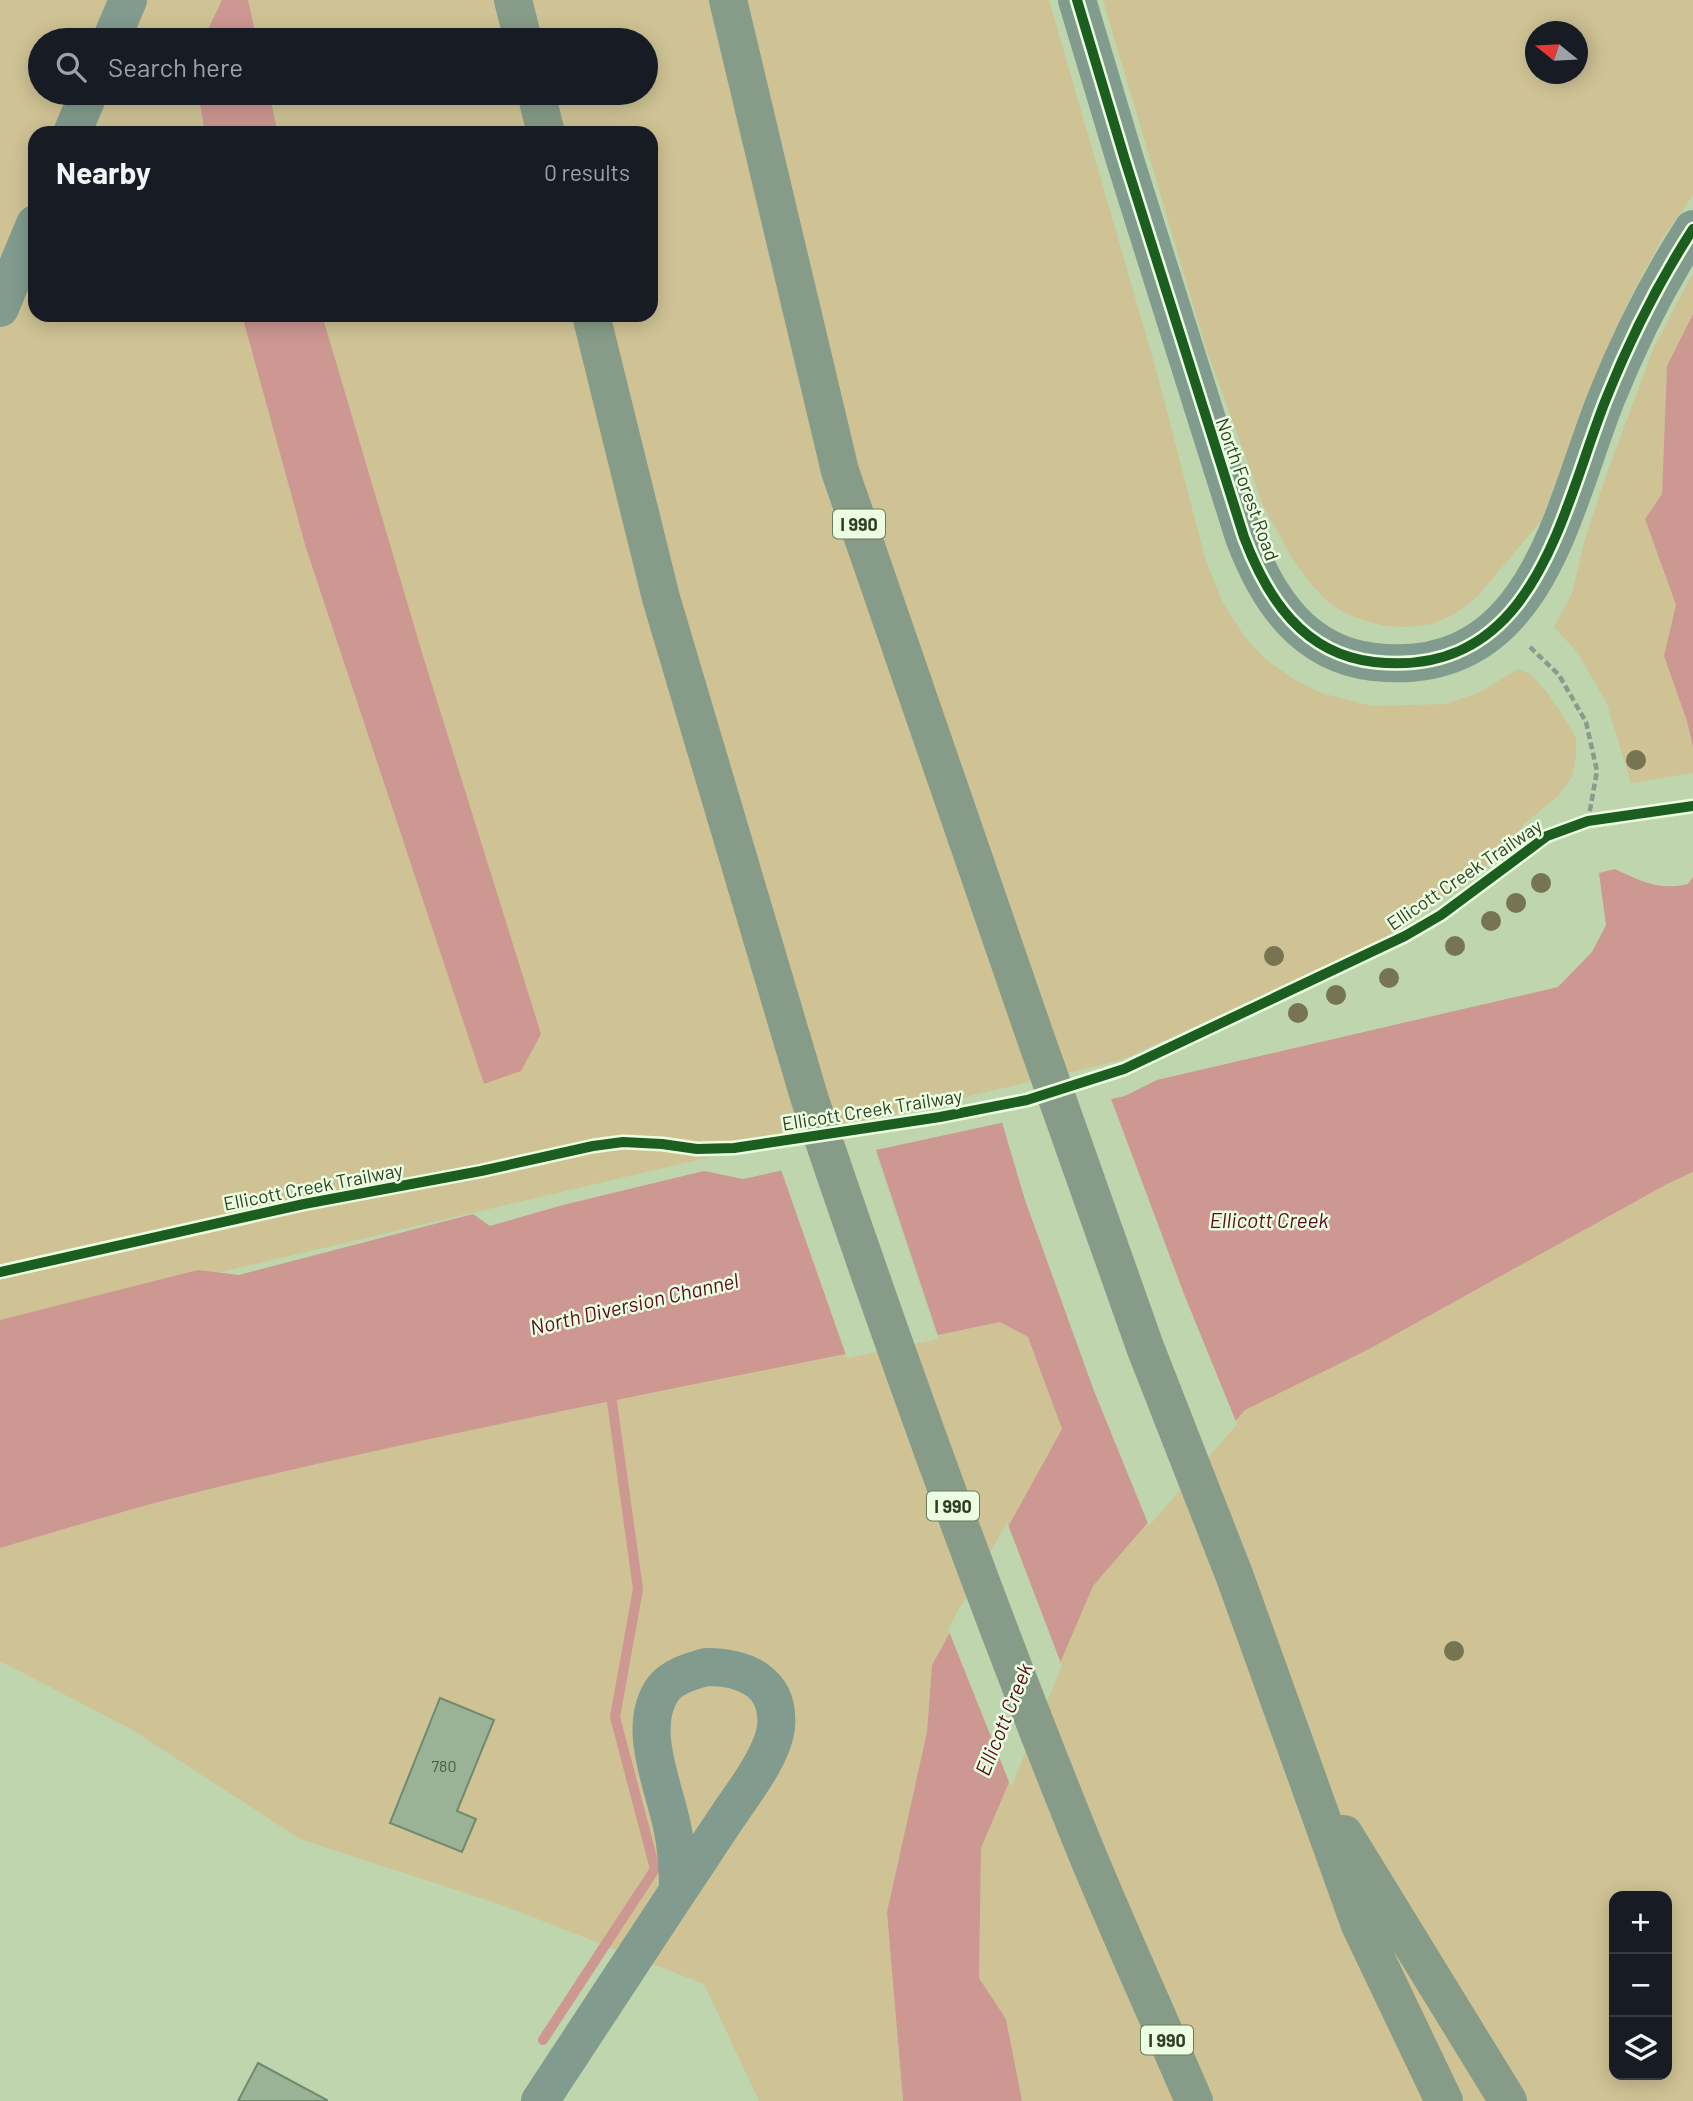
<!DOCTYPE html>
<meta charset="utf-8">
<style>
body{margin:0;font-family:Barlow,sans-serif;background:#20242c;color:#f1f3f6}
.controls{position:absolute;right:21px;bottom:21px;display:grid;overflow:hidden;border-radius:14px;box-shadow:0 4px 18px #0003}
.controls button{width:63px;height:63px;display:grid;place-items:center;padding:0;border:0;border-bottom:2px solid #363941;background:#171b24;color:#f1f3f6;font:35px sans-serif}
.compass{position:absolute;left:1525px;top:21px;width:63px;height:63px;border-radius:50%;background:#171b24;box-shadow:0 4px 18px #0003;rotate:288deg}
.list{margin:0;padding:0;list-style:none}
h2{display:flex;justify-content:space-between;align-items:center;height:91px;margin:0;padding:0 28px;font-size:30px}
h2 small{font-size:23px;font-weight:400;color:#9ea1a6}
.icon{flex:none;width:38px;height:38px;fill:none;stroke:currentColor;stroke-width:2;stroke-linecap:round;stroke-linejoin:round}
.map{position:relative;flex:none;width:1693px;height:2101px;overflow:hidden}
.search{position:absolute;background:#171b24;box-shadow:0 4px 18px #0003;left:28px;top:28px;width:630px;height:77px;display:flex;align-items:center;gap:18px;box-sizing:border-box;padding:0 24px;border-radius:38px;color:#9ea1a6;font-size:26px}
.panel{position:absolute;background:#171b24;box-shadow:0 4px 18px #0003;left:28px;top:126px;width:630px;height:196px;border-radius:21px}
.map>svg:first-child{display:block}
</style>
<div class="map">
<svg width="1693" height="2101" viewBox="0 0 1693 2101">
<rect width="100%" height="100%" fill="#bed5ad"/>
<path fill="#cfc395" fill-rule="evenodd" d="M 0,0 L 1049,0 L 1157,373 L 1205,558 L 1223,603 L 1245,637 L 1265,659 L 1297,681 L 1321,693 L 1372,706 L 1446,704 L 1480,692 L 1518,669 L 1530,674 L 1546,691 L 1562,714 L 1576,738 L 1576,756 L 1572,777 L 1558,796 L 1525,823 L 1503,852 L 1378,943 L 1122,1060 L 0,1324 ZM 40,40 L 646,40 L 646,93 L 40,93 ZM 35,133 L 651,133 L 651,315 L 35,315 Z
M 1103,0 L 1693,0 L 1693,195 L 1661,241 L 1631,296 L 1606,351 L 1541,521 L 1478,596 L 1455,614 L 1432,624 L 1407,627 L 1385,626 L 1363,620 L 1343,612 L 1328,602 L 1310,583 L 1292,558 L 1263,505 L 1205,345 ZM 1536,32 L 1578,32 L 1578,74 L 1536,74 Z
M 1693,273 L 1693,314 L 1667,366 L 1662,495 L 1645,519 L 1676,605 L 1664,656 L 1687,721 L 1693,747 L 1693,773 L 1631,783 L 1607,704 L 1578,653 L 1554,627 L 1572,593 L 1585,539 L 1603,484 L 1654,347 Z
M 1693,1172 L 1693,2101 L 1022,2101 L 1006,2019 L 979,1978 L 981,1848 L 1093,1586 L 1244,1410 L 1667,1184 ZM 1614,1896 L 1667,1896 L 1667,2075 L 1614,2075 Z
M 1000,1322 L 1028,1337 L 1062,1429 L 932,1665 L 927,1732 L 887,1912 L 903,2101 L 759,2101 L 704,1984 L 499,1904 L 300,1839 L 131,1729 L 0,1661 L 0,1548 C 59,1531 118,1512 178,1497 C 450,1429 726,1380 1000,1322 Z"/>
<path fill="#cd9792" d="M 222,0 L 248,0 L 257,40 L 203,40 Z
M 198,93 L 269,93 L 278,133 L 205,133 Z
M 1693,314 L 1693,747 L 1687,721 L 1664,656 L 1676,605 L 1645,519 L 1662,494 L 1667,366 Z
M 242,315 L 322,315 L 423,656 L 541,1034 L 521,1071 L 484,1084 L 306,548 Z
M 1615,869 C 1640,881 1660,891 1688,884 L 1693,877 L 1693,1172 L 1667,1184 L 1369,1349 L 1245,1410 L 1093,1586 L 981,1848 L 979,1978 L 1006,2019 L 1022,2101 L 903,2101 L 887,1912 L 927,1732 L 932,1665 L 1062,1429 L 1028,1337 L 1000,1322 C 726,1380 450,1429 178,1497 C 118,1512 59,1531 0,1548 L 0,1320 L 198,1270 L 239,1275 L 473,1214 L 490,1226 L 563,1205 L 704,1171 L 743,1179 L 1125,1096 L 1157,1080 L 1558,987 L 1592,952 L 1606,925 L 1599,873 Z"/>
<path fill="#bed5ad" d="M 1110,1096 L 1184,1294 L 1237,1424 L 1149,1526 L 1094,1391 L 1025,1200 L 1001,1119 Z
M 875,1147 L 939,1339 L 847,1358 L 780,1167 Z
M 1007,1522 L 1062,1666 L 1011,1787 L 948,1629 Z"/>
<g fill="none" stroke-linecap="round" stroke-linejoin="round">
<path stroke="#cd9792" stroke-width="10" d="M 543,2040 L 655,1869 L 615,1717 L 638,1589 L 612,1402"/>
</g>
<path fill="#9ab396" stroke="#708a6f" stroke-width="2" d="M 440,1698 L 494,1720 L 457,1811 L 476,1819 L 462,1852 L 390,1823 Z
M 258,2063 L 327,2100 L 327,2101 L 238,2101 Z"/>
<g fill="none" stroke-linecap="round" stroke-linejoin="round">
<path stroke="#879c8e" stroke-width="4.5" stroke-dasharray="7 3.5" stroke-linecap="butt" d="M 1530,647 L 1559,675 L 1586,722 L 1597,771 L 1588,821"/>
<path stroke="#829b8f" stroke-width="38" d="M 1077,0 L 1125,160 L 1244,537 C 1267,598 1303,654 1374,662 C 1536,680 1561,512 1606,399 C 1630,339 1658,283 1693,229
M 111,40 L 128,0
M 72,133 L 89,93
M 0,308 L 35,224
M 706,1667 C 744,1667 780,1681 776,1727 C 773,1755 744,1792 728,1816 C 711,1841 695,1866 678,1891 C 678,1870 677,1848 672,1826 C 664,1786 636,1727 663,1689 C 673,1676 692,1671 706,1667 Z
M 540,2101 L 678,1891"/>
<path stroke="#879c88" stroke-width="38" d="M 513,0 L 523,40
M 728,0 L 840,471 L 1035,1036 L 1145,1347 L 1235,1577 L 1360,1925 L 1444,2101
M 536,93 L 546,133
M 591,315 L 661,598 L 810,1100 C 895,1352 985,1602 1085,1849 C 1120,1934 1158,2017 1194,2101
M 1344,1834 L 1508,2101"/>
<g stroke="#ecfee1" stroke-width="15">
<path id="cycleway" d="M 1077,0 L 1125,160 L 1244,537 C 1267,598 1303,654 1374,662 C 1536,680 1561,512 1606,399 C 1630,339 1658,283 1693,229
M 0,1272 L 304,1204 L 481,1171 L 593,1146 L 623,1142 L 662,1144 L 697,1149 L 734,1148 L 940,1117 L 1027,1100 L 1124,1069 L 1405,936 L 1441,915 L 1547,836 L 1588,821 L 1693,806"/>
</g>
<use href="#cycleway" stroke="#1b5e20" stroke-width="10"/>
</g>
<g fill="#767451">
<circle cx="1636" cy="760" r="10"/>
<circle cx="1541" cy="883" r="10"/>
<circle cx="1516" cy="903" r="10"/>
<circle cx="1491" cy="921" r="10"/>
<circle cx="1455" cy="946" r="10"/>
<circle cx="1274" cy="956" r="10"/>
<circle cx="1389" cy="978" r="10"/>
<circle cx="1336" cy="995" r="10"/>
<circle cx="1298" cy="1013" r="10"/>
<circle cx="1454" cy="1651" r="10"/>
</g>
<g text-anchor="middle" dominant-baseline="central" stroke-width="5" stroke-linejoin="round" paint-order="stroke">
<g font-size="16" fill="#4a5d40">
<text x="444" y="1765">780</text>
</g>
<g fill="#ecfee1" stroke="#68795c" stroke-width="2">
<rect x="833" y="509.5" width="52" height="29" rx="5"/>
<rect x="927" y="1491.5" width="52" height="29" rx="5"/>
<rect x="1141" y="2025.5" width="52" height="29" rx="5"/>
</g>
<g font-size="18" font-weight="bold" fill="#304023">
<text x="859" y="524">I 990</text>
<text x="953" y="1506">I 990</text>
<text x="1167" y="2040">I 990</text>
</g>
<g font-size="19" fill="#304023" stroke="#ecfee1">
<text transform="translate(1248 489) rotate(70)">North Forest Road</text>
<text transform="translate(1464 874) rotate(-34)">Ellicott Creek Trailway</text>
<text transform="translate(872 1109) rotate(-9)">Ellicott Creek Trailway</text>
<text transform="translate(313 1186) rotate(-11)">Ellicott Creek Trailway</text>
</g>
<g font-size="21" font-style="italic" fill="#59091f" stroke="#ecfee1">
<text x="1269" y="1219">Ellicott Creek</text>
<text transform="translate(634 1303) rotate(-13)">North Diversion Channel</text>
<text transform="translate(1003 1719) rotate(-68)">Ellicott Creek</text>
</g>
</g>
</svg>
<div class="controls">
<button>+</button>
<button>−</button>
<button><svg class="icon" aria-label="layers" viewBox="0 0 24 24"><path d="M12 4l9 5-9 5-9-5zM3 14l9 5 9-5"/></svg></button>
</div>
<svg class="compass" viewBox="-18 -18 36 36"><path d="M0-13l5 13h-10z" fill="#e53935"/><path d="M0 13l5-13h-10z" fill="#9ea1a6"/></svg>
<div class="search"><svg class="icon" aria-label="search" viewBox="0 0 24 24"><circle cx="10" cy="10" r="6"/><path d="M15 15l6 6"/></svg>Search here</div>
<section class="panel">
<h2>Nearby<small>0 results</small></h2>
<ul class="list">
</ul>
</section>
</div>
